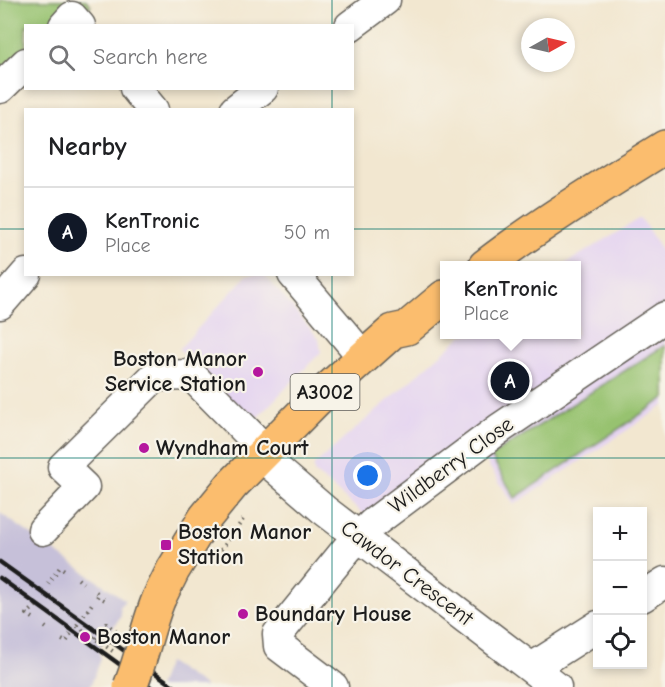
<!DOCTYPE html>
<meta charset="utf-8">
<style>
body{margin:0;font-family:"Comic Neue",sans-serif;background:#f2f2f2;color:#202124}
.controls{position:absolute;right:18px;bottom:18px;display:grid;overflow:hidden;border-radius:0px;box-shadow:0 3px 9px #0003}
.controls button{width:54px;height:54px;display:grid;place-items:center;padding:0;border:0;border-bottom:2px solid #e0e0e0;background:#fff;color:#202124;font:30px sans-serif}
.compass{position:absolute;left:521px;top:18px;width:54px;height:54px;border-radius:50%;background:#fff;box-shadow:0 3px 9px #0003;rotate:82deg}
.you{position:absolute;left:368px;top:476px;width:21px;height:21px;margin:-15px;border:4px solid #fff;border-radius:50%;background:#1a73e8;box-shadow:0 0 0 9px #1a73e833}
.badge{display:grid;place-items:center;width:39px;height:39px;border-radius:50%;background:#111827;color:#fff;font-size:20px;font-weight:700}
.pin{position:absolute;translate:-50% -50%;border:3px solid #fff;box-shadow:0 2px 6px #0006}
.popup{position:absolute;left:440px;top:261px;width:141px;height:78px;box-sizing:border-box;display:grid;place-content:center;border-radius:0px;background:#fff;filter:drop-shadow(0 2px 4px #0005);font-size:20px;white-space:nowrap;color:#757577}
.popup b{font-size:22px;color:#202124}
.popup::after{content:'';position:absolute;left:50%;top:100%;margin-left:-12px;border:12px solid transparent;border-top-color:#fff}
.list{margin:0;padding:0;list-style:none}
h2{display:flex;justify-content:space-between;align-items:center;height:78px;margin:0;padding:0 24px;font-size:26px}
h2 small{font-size:20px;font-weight:400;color:#757577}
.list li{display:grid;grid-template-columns:39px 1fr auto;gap:18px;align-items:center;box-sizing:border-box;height:90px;padding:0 24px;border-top:2px solid #e0e0e0}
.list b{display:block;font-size:22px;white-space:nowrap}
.list p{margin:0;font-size:20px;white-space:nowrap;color:#757577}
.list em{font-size:20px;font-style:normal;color:#757577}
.icon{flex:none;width:33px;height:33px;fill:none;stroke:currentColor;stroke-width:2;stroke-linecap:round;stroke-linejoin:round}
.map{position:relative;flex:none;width:665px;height:687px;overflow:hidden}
.search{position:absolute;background:#fff;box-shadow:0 3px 9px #0003;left:24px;top:24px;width:330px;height:66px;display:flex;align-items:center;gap:15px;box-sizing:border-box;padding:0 21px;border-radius:0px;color:#757577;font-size:22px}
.panel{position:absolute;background:#fff;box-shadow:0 3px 9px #0003;left:24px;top:108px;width:330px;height:168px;border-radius:0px}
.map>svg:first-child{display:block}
</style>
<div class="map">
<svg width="665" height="687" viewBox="0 0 665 687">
<rect width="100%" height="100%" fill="#f7f3e8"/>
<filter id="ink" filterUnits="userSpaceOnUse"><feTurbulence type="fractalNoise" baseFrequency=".0167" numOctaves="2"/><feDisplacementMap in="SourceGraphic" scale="12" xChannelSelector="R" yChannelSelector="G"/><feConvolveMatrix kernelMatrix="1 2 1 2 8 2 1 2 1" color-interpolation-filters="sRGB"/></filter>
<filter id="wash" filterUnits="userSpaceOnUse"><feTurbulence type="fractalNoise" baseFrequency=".008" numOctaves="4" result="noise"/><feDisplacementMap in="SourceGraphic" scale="24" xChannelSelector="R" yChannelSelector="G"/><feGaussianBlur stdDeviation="1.35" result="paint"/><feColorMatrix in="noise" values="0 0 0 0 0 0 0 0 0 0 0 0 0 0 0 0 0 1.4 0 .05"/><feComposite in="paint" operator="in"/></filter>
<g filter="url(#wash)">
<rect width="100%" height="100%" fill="#f2e7d0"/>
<path fill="#e4d3f1" d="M 641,218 L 665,256 L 665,312 L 368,518 L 314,472 L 314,465 L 463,335 L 576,334 L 576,266 L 563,265 Z
M 264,274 L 319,339 L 321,352 L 253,422 L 179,349 L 247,275 Z
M 665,328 L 665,405 L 514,505 L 482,455 Z"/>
<path fill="#c6c0d9" d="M 0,513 L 125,600 L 120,607 L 121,616 L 98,649 L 101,659 L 90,687 L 0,687 Z
M 168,662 L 206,687 L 158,687 Z"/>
<path fill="#97c26f" stroke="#5a6f46" stroke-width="1.5" d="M 0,0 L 86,0 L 91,5 L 70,25 L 26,26 L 25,70 L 0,95 Z
M 665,345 L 665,398 L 515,498 L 491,456 Z"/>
</g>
<g filter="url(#ink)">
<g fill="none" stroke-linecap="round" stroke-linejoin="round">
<g stroke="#67635b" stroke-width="33">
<path id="minor" d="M 64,26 L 72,17 L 80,26
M 350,26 L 385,0
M 0,88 L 26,63
M 135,88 L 153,110
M 235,110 L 263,88
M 293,274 L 364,358
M 0,304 L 26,274
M 260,455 L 324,510 L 556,687
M 43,530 L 84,487 L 63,467 L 155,376 L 191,375 L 265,450
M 642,597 L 665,582
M 532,668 L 598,626
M 333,687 L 279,646 L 278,634 L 347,549 L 372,524 L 499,429 L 665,317"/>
</g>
<g stroke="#67635b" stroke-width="36">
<path id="major" d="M 485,266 C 542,222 604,185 665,147
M 159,598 L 173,570 L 205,518 L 232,485 L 316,400 L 393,331 L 407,328 L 444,297"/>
</g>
<path stroke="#67635b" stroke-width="4" stroke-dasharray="1.5 4.5" stroke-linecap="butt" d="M 221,550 L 245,517
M 78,579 L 83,583
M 48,584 L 60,567 L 66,571
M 96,592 L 99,594 L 96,599
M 103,599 L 105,600
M 33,618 L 27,614 L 37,605
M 77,626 L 114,652
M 45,627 L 49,630
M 70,635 L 94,601
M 95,638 L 106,623 L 118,633
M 62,640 L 66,642 L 69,638"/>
<use href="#minor" stroke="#fff" stroke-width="30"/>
<use href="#major" stroke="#fbbd6e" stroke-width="33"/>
<path stroke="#1c1c1c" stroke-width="4.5" d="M 0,562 L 175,687
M 0,578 L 151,687"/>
<g stroke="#67635b" stroke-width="36" stroke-linecap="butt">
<path id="major-bridge" d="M 130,687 C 142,658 147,627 159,598"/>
</g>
<use href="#major-bridge" stroke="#fbbd6e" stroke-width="33"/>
</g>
</g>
<path fill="none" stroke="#0f766e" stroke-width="1.5" stroke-opacity="0.55" d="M 332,0 L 332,26M 332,88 L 332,110M 0,229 L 26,229M 352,229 L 665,229M 332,274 L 332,687M 0,458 L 665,458"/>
<g fill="#b5179e" stroke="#f7f3e8" stroke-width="2">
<circle cx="258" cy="372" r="6"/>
<circle cx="144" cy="448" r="6"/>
<rect x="160" y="539" width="12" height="12" rx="3"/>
<circle cx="243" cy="614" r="6"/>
<circle cx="85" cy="637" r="6"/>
</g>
<g text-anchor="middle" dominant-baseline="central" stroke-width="4.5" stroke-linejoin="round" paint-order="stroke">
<rect fill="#f7f3e8" stroke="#5e5c59" stroke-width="1.5" x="290.5" y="374" width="69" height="36" rx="4.5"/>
<g font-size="21" font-weight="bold" fill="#1c1c1c">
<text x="325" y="392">A3002</text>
</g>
<g font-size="22" font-weight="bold" fill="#1c1c1c" stroke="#f7f3e8" text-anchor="start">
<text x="246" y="359" text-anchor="end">Boston Manor<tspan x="246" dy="25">Service Station</tspan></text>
<text x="156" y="448">Wyndham Court</text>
<text x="178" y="532">Boston Manor<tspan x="178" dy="25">Station</tspan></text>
<text x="255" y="614">Boundary House</text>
<text x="97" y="637">Boston Manor</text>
</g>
<g font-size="22" fill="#1c1c1c" stroke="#f7f3e8">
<text transform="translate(451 465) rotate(-36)">Wildberry Close</text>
<text transform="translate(407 573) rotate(37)">Cawdor Crescent</text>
</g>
</g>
</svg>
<div class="controls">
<button>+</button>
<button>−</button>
<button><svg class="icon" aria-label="locate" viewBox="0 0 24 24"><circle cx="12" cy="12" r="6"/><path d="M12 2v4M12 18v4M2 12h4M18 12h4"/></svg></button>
</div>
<svg class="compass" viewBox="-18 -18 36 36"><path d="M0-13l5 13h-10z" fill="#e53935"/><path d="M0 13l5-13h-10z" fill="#757577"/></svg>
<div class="you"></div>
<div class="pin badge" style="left:510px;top:381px">A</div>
<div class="popup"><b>KenTronic</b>Place</div>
<div class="search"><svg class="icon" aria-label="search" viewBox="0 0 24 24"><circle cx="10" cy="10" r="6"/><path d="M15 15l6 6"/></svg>Search here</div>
<section class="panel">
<h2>Nearby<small></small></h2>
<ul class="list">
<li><span class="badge">A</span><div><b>KenTronic</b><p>Place</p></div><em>50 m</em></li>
</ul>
</section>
</div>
